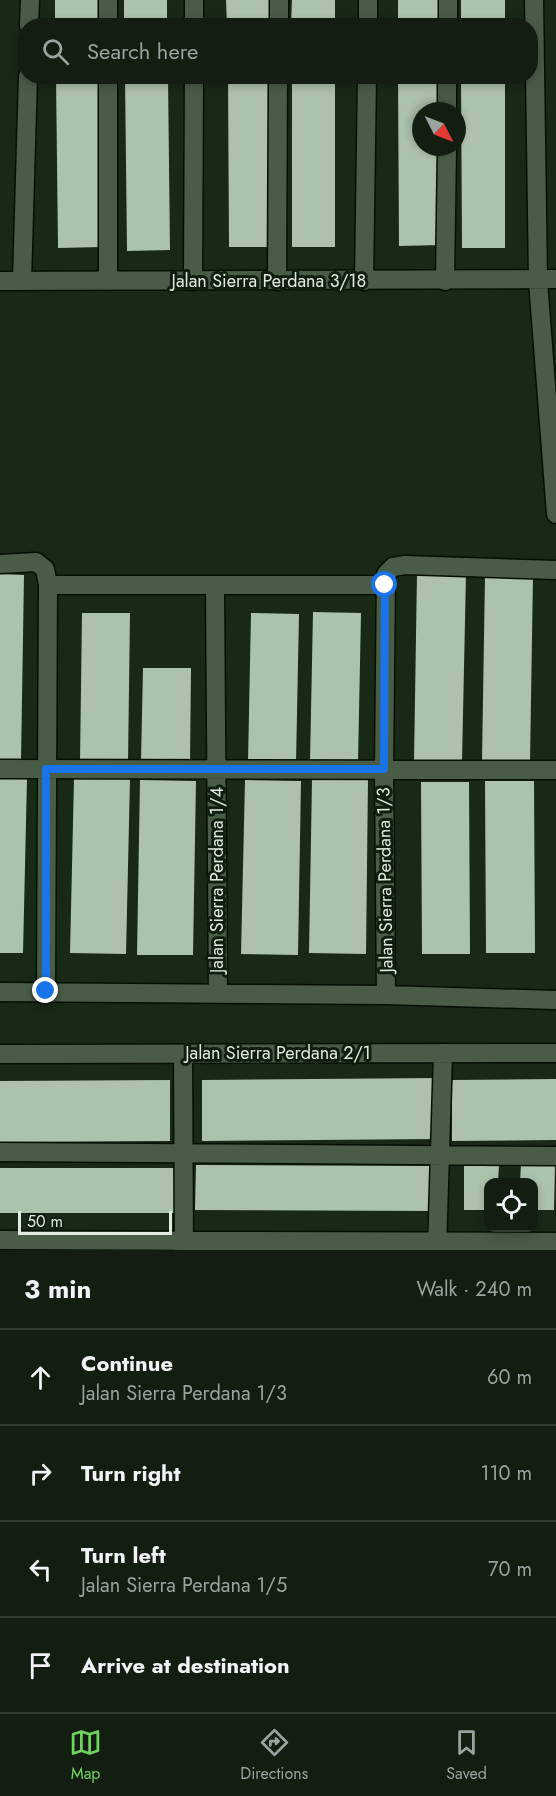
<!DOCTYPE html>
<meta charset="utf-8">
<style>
body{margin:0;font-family:Jost,sans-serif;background:#1b2719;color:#f1f3f6}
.controls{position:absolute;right:18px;bottom:18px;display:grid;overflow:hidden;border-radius:12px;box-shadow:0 3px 9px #0003}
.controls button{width:54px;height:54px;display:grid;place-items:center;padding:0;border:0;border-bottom:2px solid #313d30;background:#121f10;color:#f1f3f6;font:30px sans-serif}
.compass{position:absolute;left:412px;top:102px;width:54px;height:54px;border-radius:50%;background:#121f10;box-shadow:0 3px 9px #0003;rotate:132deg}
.scale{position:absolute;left:18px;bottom:15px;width:154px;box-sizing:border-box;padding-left:6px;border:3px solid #e0eade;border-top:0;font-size:16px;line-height:21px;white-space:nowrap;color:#e0eade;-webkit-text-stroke:4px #0f1f0d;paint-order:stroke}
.stop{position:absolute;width:18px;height:18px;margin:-14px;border:4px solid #1a73e8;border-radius:50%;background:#fff}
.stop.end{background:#1a73e8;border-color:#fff;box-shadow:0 2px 6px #0008}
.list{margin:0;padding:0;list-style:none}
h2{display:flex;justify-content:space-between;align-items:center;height:78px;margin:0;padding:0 24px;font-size:26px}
h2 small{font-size:20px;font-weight:400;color:#9ca29f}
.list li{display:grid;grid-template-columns:39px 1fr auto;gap:18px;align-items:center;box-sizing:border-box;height:96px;padding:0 24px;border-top:2px solid #313d30}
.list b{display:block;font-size:22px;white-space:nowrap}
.list p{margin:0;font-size:20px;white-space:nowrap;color:#9ca29f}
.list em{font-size:20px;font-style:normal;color:#9ca29f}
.icon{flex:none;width:33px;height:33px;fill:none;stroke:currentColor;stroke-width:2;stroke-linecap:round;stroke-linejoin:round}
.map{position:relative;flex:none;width:556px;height:1250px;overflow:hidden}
.search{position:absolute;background:#121f10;box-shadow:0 3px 9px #0003;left:18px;right:18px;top:18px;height:66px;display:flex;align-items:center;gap:15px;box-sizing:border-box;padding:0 21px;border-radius:24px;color:#9ca29f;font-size:22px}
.sheet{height:462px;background:#121f10}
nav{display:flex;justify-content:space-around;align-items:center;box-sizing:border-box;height:84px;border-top:2px solid #313d30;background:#121f10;font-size:16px;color:#9ca29f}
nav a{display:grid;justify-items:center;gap:3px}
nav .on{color:#6fd360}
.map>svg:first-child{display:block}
</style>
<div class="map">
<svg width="556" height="1250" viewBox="0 0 556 1250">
<rect width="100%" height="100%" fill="#182916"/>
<path fill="#adc2aa" d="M 55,0 L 99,0 L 99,26 L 55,26 Z
M 124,0 L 167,0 L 167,26 L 124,26 Z
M 226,0 L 270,0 L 270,26 L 227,26 Z
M 292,0 L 335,0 L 335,26 L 291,26 Z
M 398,0 L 442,0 L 442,26 L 398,26 Z
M 461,0 L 505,0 L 505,26 L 461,26 Z
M 56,76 L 100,76 L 102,247 L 58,248 Z
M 125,76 L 168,76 L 170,250 L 127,251 Z
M 228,76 L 271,76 L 273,247 L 229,247 Z
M 292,76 L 335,76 L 335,247 L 292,247 Z
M 398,76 L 442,76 L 442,111 L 421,111 L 421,147 L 442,147 L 442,245 L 399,246 Z
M 461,76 L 505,76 L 505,248 L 462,248 Z
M 417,573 L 466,574 L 462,761 L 414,761 Z
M 0,574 L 24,575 L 21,761 L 0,761 Z
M 485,575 L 533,575 L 530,762 L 482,761 Z
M 313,612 L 361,613 L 358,762 L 310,761 Z
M 82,613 L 130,613 L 128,763 L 80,762 Z
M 251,613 L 299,614 L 296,763 L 248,762 Z
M 143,668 L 191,668 L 190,762 L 141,761 Z
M 0,779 L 27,779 L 23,953 L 0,953 Z
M 74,779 L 130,779 L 126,954 L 70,953 Z
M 312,779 L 368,779 L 366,954 L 309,953 Z
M 140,780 L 196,781 L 193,955 L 137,955 Z
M 245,780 L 301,781 L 298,955 L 241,954 Z
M 485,781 L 534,781 L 535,953 L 486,953 Z
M 421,782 L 469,782 L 470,954 L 422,954 Z
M 437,1078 L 437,1139 L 202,1141 L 202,1080 Z
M 556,1079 L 556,1140 L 452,1141 L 452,1080 Z
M 170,1080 L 170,1141 L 0,1142 L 0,1081 Z
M 521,1164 L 555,1165 L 554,1210 L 534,1210 L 534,1182 L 520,1182 Z
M 196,1165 L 436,1166 L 436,1211 L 195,1210 Z
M 464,1165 L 499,1165 L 498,1182 L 488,1182 L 488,1210 L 464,1210 Z
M 0,1168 L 178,1168 L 177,1213 L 0,1213 Z"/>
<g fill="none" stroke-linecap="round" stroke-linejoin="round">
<g stroke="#041102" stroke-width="21">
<path id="minor" d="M 108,0 L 108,26
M 534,0 L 538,281 L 556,514
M 29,26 L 30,0
M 194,26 L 194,0
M 279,26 L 279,0
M 368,26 L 368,0
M 448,26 L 448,0
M 108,76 L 108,281
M 447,111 L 447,76
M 0,281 L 556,279
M 22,281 L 28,76
M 193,281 L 194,76
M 277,281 L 278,76
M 364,281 L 367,76
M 445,281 L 447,147
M 0,564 L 36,562 L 45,569 L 48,585 L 46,991
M 48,585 L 385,585
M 215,587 L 218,993
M 0,769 L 556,770
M 0,992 L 386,995 L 556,1000
M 386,995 L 384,769 L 386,574 L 393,567 L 405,565 L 556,570
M 0,1054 L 556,1053
M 183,1054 L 184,1250
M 0,1152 L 556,1156
M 0,1240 L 556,1242
M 437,1250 L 443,1053"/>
</g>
<use href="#minor" stroke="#495c46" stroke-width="18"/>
</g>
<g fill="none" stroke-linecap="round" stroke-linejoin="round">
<path stroke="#1a73e8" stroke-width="8" d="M 46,991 L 46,769 L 384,769 L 385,585"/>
</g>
<g text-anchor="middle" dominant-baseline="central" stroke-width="6" stroke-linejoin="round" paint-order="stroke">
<g font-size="18" fill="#e0eade" stroke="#0f1f0d">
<text x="269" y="281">Jalan Sierra Perdana 3/18</text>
<text transform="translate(217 880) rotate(-90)">Jalan Sierra Perdana 1/4</text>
<text transform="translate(385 880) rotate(-91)">Jalan Sierra Perdana 1/3</text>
<text x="278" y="1053">Jalan Sierra Perdana 2/1</text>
</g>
</g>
</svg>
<div class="controls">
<button><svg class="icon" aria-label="locate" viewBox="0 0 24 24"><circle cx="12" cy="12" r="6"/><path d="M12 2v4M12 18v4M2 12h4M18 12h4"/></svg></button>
</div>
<svg class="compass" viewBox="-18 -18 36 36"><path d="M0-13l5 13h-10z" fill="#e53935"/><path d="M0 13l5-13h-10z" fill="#9ca29f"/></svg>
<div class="scale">50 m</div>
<div class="stop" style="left:385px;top:585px"></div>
<div class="stop end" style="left:46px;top:991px"></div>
<div class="search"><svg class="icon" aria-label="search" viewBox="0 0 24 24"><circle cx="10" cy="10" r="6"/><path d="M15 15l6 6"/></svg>Search here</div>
</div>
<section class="sheet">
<h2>3 min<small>Walk · 240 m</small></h2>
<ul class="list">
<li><svg class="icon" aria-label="ahead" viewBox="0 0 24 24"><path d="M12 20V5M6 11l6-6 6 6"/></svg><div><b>Continue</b><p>Jalan Sierra Perdana 1/3</p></div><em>60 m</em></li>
<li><svg class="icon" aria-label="right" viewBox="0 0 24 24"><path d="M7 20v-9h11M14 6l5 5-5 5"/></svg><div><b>Turn right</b></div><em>110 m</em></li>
<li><svg class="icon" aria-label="left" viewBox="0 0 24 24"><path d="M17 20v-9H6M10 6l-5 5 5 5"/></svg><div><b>Turn left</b><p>Jalan Sierra Perdana 1/5</p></div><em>70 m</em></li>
<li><svg class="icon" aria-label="arrive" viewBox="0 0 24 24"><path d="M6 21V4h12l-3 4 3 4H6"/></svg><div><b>Arrive at destination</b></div></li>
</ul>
</section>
<nav>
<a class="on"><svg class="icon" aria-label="map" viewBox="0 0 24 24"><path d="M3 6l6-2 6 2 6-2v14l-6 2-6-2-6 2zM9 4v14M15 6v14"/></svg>Map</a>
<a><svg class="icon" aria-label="directions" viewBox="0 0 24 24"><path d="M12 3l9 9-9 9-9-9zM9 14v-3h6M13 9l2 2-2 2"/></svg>Directions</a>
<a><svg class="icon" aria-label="saved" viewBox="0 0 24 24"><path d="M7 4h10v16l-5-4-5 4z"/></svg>Saved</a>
</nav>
